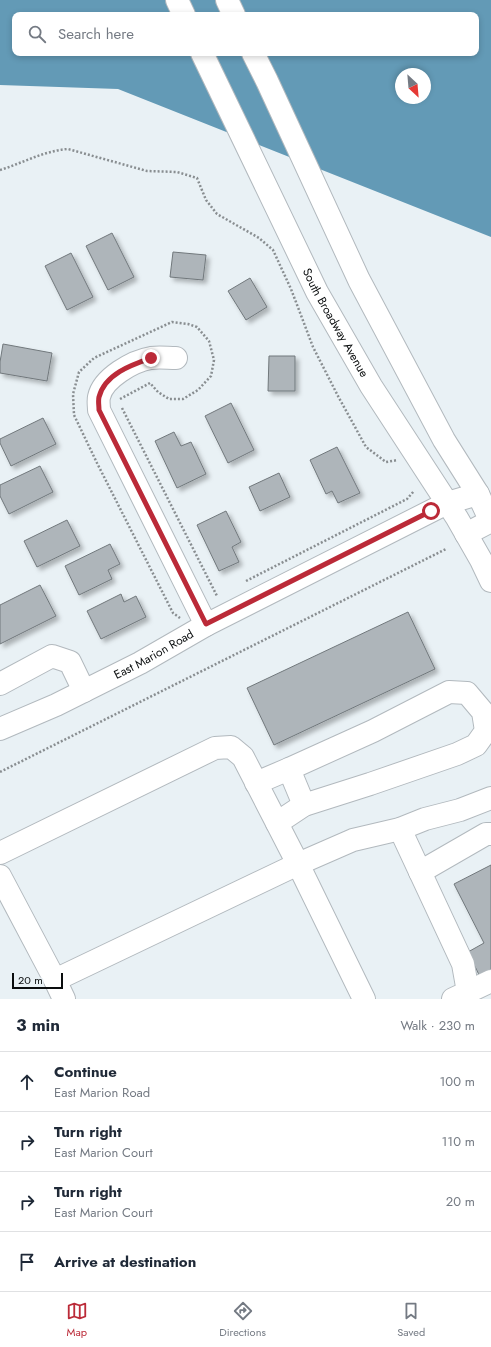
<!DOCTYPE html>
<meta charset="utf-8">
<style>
body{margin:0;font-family:Jost,sans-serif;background:#f6f6f7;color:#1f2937}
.compass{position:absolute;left:395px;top:68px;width:36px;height:36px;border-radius:50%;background:#fff;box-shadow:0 2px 6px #0003;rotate:154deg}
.scale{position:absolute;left:12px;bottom:10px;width:51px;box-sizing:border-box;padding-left:4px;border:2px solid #0a0d0e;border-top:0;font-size:11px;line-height:14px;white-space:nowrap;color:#0a0d0e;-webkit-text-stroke:3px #e9f1f5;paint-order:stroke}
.stop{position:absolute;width:12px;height:12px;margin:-9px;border:3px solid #bb2a38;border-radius:50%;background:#fff}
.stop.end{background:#bb2a38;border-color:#fff;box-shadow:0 1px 4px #0008}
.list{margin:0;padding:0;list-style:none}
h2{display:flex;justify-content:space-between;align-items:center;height:52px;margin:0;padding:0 16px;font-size:17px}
h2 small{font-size:13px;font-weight:400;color:#747a83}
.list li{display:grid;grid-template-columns:26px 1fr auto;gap:12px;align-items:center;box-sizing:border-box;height:60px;padding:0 16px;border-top:1px solid #e0e1e3}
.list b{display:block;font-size:15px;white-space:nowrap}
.list p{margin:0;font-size:13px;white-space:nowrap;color:#747a83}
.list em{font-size:13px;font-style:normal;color:#747a83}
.icon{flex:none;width:22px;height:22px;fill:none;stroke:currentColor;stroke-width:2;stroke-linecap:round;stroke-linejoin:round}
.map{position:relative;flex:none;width:491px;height:999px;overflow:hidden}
.search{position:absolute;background:#fff;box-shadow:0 2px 6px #0003;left:12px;right:12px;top:12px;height:44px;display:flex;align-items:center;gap:10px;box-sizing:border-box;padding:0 14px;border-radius:8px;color:#747a83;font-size:15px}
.sheet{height:292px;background:#fff}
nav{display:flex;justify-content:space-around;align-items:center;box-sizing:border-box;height:56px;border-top:1px solid #e0e1e3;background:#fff;font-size:11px;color:#747a83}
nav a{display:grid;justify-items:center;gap:2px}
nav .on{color:#bb2a38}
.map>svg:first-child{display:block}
</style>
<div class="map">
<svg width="491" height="999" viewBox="0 0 491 999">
<defs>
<filter id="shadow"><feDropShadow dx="3.5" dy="3.5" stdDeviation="2" flood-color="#0004"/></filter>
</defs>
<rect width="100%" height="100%" fill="#e9f1f5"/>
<path fill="#639ab6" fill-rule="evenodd" d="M 0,0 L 491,0 L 491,237 L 118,89 L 0,85 ZM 15,15 L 476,15 L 476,53 L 15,53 ZM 401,74 L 425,74 L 425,98 L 401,98 Z"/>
<path fill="#aeb5ba" stroke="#71787c" filter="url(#shadow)" d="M 112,233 L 134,277 L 108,290 L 86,246 Z
M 173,252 L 206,255 L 203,280 L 170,277 Z
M 71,253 L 93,297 L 67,310 L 45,266 Z
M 250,278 L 267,307 L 246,320 L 228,291 Z
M 3,344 L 52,353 L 47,381 L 0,373 L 0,362 Z
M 269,356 L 295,356 L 295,391 L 268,391 Z
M 231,403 L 254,450 L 228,463 L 205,416 Z
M 43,418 L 56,444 L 11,466 L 0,443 L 0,439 Z
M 174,432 L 181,446 L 191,442 L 206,474 L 177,488 L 155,441 Z
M 337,447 L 360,493 L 338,503 L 332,491 L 326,494 L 310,460 Z
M 40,466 L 53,492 L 9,514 L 0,496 L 0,485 Z
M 279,473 L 290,497 L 260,511 L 249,487 Z
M 226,511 L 241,542 L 232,547 L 239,562 L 219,571 L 197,525 Z
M 67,520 L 80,546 L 37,567 L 24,541 Z
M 110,544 L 120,564 L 108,570 L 112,579 L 79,595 L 65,566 Z
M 40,585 L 56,616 L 0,644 L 0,605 Z
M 121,594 L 124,602 L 136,596 L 146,617 L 101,639 L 87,611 Z
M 408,612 L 435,669 L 274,745 L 247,688 Z
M 491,865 L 491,976 L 482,981 L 468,952 L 484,943 L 454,884 Z"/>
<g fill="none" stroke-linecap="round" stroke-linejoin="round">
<g stroke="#b2b9be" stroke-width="24">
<g id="minor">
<path d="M 176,358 C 168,358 159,357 151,358 C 133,361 103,378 99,397 C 98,401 99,406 99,410 L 206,625"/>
<path d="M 466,534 L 491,521"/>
<path d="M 0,684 L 52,656 L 70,662 L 84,691"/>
<path id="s1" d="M 0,729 L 56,705 L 140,663 L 206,625 L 447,503 L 478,494"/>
<path d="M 289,769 L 304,805"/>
<path d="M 256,783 L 289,769 L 373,731 L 449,692 L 467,693 L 483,712 L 486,731 L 476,745 L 457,754 L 370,784 L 304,805 L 277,823"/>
<path d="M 400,829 L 463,964 L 468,992 L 453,999"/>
<path d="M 0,853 L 215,748 L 231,747 L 243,757 L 298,864 L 364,999"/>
<path d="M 420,872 L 486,834 L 491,834"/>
<path d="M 0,876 L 55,980 L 64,999"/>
<path d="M 55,980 L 298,864 L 353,840 L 400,829 L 425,819 L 460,810 L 491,798"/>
<path d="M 468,992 L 491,981"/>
</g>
</g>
<g stroke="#b2b9be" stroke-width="24">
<g id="major">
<path d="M 177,0 L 184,15"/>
<path d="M 227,0 L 234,15"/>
<path id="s2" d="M 202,53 L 317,292 L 371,386 L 457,518 L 481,560 L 491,581"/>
<path d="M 253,53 L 267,81 L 359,280 L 444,440 L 478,494 L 491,522"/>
</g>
</g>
<path stroke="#898e91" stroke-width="2.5" stroke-dasharray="2 2" stroke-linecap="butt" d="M 0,170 C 23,163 43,151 68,149 L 147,171 L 177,172 L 197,178 L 206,200 L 217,214 L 259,238 L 273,250 L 291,289 L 313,347 L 339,398 L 366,447 L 386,462 L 398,460
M 120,399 L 150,383 L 158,392 L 169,399 L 183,399 L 198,390 L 211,376 L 214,360 L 209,341 L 197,327 L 188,324 L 172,322 L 94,358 L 79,372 L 73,394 L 74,415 L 97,463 L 173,613 L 180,618
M 122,408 L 217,596
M 246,581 L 407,499 L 414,491
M 0,772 L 446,549"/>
<use href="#minor" stroke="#fff" stroke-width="22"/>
<use href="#major" stroke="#fff" stroke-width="22"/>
</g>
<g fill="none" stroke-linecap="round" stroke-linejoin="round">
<path stroke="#bb2a38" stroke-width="5" d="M 151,358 C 131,365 105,374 99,397 C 98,401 99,405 99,410 L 206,624 L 431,511"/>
</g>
<g text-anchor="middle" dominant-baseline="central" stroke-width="3" stroke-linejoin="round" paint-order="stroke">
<g font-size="12" fill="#0a0d0e" stroke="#e9f1f5">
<text stroke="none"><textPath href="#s2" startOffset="301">South Broadway Avenue</textPath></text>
<text stroke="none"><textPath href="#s1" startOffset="171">East Marion Road</textPath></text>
</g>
</g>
</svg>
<svg class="compass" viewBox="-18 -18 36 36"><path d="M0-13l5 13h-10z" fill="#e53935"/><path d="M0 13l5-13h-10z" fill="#747a83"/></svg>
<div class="scale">20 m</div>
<div class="stop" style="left:431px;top:511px"></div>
<div class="stop end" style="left:151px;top:358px"></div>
<div class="search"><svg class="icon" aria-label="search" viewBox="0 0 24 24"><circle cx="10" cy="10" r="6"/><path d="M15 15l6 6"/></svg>Search here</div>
</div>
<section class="sheet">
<h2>3 min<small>Walk · 230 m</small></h2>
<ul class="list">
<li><svg class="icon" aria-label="ahead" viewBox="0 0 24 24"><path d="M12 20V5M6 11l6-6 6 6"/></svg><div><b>Continue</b><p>East Marion Road</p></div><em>100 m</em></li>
<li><svg class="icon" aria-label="right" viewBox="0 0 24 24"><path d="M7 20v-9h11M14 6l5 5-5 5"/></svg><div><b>Turn right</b><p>East Marion Court</p></div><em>110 m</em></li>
<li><svg class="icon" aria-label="right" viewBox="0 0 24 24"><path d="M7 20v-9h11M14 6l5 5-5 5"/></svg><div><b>Turn right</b><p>East Marion Court</p></div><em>20 m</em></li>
<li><svg class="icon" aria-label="arrive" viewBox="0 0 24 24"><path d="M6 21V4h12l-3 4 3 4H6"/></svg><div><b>Arrive at destination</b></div></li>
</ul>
</section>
<nav>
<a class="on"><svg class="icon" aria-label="map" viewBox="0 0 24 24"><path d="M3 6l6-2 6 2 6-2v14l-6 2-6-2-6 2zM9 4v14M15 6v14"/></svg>Map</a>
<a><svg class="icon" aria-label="directions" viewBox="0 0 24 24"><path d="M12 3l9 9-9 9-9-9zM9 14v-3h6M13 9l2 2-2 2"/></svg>Directions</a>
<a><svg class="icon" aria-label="saved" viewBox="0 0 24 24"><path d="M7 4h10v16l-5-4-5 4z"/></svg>Saved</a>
</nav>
